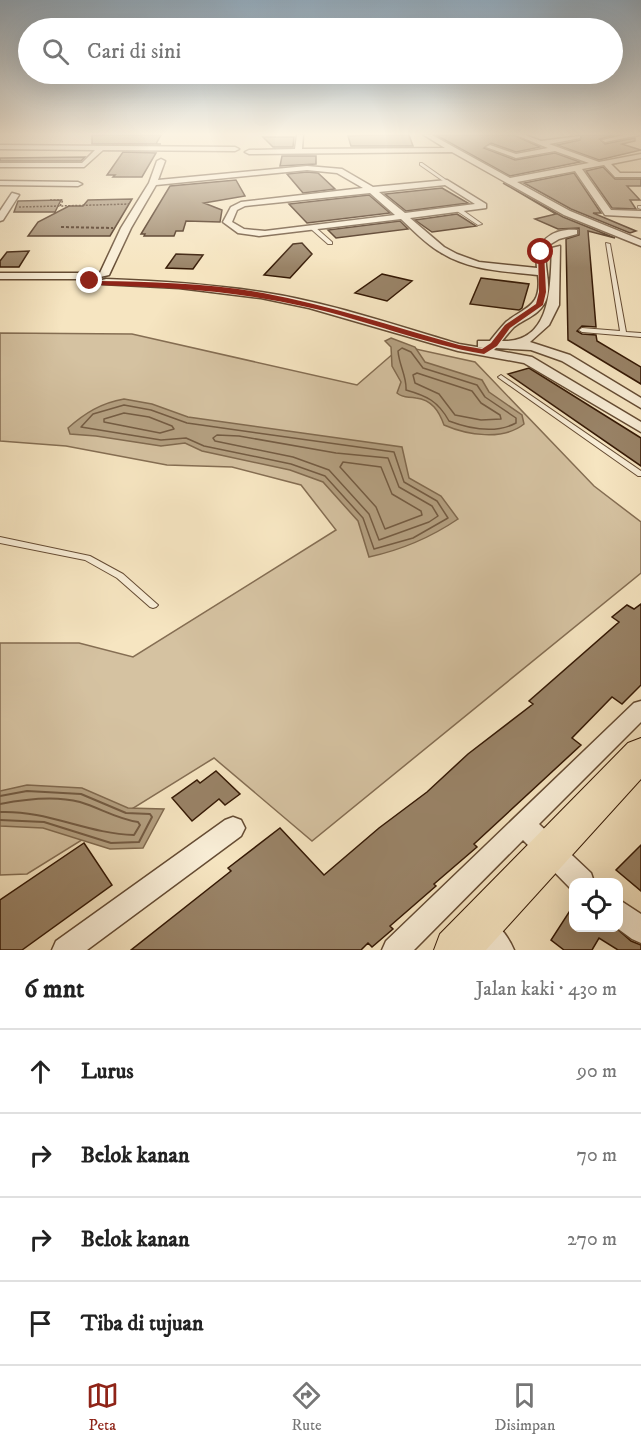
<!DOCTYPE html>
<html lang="id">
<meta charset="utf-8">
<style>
body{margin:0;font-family:"IM FELL DW Pica",serif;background:#f6f6f6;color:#222}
.controls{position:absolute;right:18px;bottom:18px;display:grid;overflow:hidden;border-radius:12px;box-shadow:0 6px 24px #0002}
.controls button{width:54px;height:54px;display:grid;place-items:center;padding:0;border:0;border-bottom:2px solid #e0e0e0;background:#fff;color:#222;font:30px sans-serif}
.stop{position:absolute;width:18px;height:18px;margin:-14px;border:4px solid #8f2418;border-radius:50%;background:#fff}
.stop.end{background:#8f2418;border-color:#fff;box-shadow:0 2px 6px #0008}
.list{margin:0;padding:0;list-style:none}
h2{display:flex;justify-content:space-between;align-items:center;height:78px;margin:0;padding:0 24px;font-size:26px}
h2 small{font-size:20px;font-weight:400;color:#767676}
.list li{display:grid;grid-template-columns:39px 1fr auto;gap:18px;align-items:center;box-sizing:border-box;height:84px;padding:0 24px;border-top:2px solid #e0e0e0}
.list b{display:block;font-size:22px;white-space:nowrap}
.list em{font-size:20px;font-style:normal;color:#767676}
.icon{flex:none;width:33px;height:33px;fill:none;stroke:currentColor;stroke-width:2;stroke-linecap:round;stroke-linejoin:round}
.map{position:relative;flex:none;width:641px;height:950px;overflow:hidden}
.search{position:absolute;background:#fff;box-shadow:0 6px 24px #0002;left:18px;right:18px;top:18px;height:66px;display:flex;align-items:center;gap:15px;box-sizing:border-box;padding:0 21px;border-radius:33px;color:#767676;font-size:22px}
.sheet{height:414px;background:#fff}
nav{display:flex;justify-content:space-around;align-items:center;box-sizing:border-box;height:84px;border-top:2px solid #e0e0e0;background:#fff;font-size:16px;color:#767676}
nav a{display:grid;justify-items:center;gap:3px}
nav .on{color:#8f2418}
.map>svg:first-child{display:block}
</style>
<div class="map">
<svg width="641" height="950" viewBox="0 0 641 950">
<rect width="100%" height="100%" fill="#f6e5c1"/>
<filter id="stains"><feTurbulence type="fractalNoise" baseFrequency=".00333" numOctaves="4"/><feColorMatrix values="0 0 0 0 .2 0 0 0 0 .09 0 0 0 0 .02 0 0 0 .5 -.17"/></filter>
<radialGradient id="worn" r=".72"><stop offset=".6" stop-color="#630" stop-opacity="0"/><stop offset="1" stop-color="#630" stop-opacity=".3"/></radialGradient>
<path fill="#d5c2a1" stroke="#856e53" stroke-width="1.5" d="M 0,333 L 132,334 L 357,385 L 402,346 L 475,362 L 594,486 L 641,522 L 641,573 L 312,841 L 214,758 L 27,874 L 0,875 L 0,643 L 79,643 L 133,657 L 336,530 L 301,485 L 232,467 L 167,465 L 66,446 L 0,441 Z"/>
<path fill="#b4a081" stroke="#816a4f" stroke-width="1.5" d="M 391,338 L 415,347 L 425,362 L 482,380 L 489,392 L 522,415 L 524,424 C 503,441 467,435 444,425 C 439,411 432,400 416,398 C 408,396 404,399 397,393 L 401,382 L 392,366 L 391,347 L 385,341 Z
M 124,399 L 152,404 L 188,417 L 402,447 L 409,478 L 441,496 L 458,519 C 430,538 401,550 369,557 L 358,521 L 323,482 L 290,470 L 202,451 L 185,443 L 161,446 L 96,436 L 70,434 L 68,428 C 85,413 101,403 124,399 Z
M 27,785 L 82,788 L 128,808 L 164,809 L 143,848 L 110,849 L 43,828 L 0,826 L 0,791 Z"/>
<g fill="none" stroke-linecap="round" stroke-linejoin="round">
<path stroke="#745c43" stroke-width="1.5" d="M 402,348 L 411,352 L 423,368 L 477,385 L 485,397 L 516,418 L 516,423 C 495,434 470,429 449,421 C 438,401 427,396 406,390 C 407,377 399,365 398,351 Z
M 417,373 L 472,391 L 481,403 L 500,415 L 501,419 L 481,420 L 455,415 L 439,394 L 415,383 L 413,375 Z
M 124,405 L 151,410 L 187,423 L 394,452 L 404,482 L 437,501 L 448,518 L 413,538 L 374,549 L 363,518 L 325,476 L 291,464 L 204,446 L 186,438 L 161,440 L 81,427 L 93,414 Z
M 124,413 L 149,417 L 172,426 L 174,429 L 160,433 L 104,422 L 104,419 Z
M 217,435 L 239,436 L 336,453 L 388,458 L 399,487 L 432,506 L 438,516 L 429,522 L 379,540 L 369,514 L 329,470 L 293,457 L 215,441 L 213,438 Z
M 343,462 L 381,467 L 392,494 L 421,511 L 422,515 L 385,529 L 376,507 L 340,467 Z"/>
<path stroke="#745c43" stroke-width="2" d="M 0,796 L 27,791 L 81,794 L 126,813 L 150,814 L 152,817 L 139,842 L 111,843 L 44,822 L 0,820
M 0,804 C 25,799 54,795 80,802 C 100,808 117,819 138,822 L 140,825 L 134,835 C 88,834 47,810 0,812"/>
</g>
<path fill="#998367" stroke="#351905" stroke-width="1.5" d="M 92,135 L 161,135 L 156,144 L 161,144 L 92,144 Z
M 378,135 L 409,135 L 413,146 L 351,146 L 348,136 Z
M 436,135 L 514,135 L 540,147 L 516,152 L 491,143 L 484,148 L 515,160 L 555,153 L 580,162 L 510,176 Z
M 582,135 L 614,135 L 600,139 L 605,144 L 635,138 L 635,141 L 622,144 L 641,150 L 599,160 L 557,145 L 580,140 Z
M 263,137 L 294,137 L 293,147 L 273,147 Z
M 123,152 L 156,153 L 142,177 L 113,177 L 115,175 L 107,175 Z
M 282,156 L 316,156 L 316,164 L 280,166 Z
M 85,157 L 81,161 L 0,161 L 0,158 Z
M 603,167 L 615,179 L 641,179 L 641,186 L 627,186 L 640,200 L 630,200 L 636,209 L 612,208 L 586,171 Z
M 307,172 L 318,173 L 335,189 L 303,193 L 287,174 Z
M 574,173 L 601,213 L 593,213 L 636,231 L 630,233 L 571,209 L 524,183 Z
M 236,180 L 245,196 L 204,203 L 222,210 L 220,222 L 186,221 L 183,231 L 176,231 L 174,236 L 144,236 L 145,234 L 141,234 L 170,186 Z
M 503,183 L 563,217 L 615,238 L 588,231 L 596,327 L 582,326 L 577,331 L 582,334 L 596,335 L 597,341 L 641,367 L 641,384 L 568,340 L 566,239 L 579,235 L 579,228 L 558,229 L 535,219 L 556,214 Z
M 442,188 L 468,203 L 406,211 L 385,194 Z
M 369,195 L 390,213 L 307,223 L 289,204 Z
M 132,199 L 110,236 L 28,236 L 38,222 L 69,206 L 83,206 L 88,200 Z
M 61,200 L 55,212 L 14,212 L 18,201 Z
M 457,214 L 476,226 L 432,232 L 415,220 Z
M 400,221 L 408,229 L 336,238 L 328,230 Z
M 302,243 L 312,254 L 290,278 L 264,275 L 293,244 Z
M 29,251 L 19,267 L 0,267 L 0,261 L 7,252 Z
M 176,254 L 203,255 L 193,269 L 166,268 Z
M 382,274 L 412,281 L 387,301 L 355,293 Z
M 481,278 L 529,284 L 522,308 L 519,310 L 470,304 Z
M 529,368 L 641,438 L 641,466 L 508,374 Z
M 641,604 L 641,685 L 622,704 L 612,697 L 572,738 L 581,745 L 474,844 L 477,847 L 434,884 L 436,886 L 390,926 L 393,929 L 372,947 L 368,943 L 361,950 L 131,950 L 231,871 L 228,868 L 280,828 L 324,875 L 379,828 L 427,792 L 468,754 L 533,704 L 529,701 L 619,622 L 612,617 L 627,605 L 634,609 Z
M 216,771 L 240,794 L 225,805 L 219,799 L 192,821 L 172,798 L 197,780 L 200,783 Z
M 84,843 L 112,885 L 22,950 L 0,950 L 0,900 Z
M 641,845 L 641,891 L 616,870 Z
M 573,906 L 573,927 L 615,927 L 631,941 L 641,945 L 641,950 L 618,950 L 599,938 L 592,950 L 564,950 L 551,940 Z"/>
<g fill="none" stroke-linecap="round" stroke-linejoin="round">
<g stroke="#654c34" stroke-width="2">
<path id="service" d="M 420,163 L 422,163 L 449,182 L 446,183 L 420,165 Z
M 638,206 L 641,206 L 641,209 L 638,208 Z
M 457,209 L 461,209 L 482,224 L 478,225 L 457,211 Z
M 311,227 L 315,227 L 332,242 L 332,244 L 328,244 L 311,229 Z
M 606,243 L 610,244 L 626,332 L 641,333 L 641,337 L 582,332 L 579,330 L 582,328 L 620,331 Z
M 501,375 L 641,471 L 641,476 L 638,476 L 499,378 L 498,377 Z
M 0,537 L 90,556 L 123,574 L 158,605 L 156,607 L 153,608 L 150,607 L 117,578 L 85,560 L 0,543 Z"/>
</g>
<g stroke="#654c34" stroke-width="3">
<path id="minor" d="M 297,135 L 303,135 L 302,149 L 445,148 L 424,135 L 432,135 L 510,178 L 589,163 L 555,151 L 516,158 L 486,147 L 490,145 L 516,154 L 548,148 L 516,135 L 525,135 L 541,141 L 580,136 L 580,138 L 549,144 L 599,162 L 641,154 L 641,158 L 611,164 L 620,173 L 641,173 L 641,177 L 615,177 L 604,165 L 582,169 L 611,210 L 641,211 L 641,217 L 605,215 L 575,171 L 517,182 L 570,211 L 641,240 L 641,246 L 564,215 L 452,152 L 249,154 L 245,152 L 249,150 L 295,149 Z
M 624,135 L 639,135 L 605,142 L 602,140 Z
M 0,145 L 235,147 L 239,149 L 235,151 L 103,150 L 84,167 L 0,167 L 0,163 L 82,163 L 95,150 L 0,149 Z
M 161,159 L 165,161 L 158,180 L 307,166 L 342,169 L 373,187 L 447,180 L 486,204 L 486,208 L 410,218 L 444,247 L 457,254 L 479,262 L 537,268 C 534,242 551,228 577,230 L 577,234 L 559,239 L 549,245 C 540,261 553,282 546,300 C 540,315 526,318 514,327 C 510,331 506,336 502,341 C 553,343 550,284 552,248 L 560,246 L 559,305 L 549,325 L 530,342 L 570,355 L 641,398 L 641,408 L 562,361 L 531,350 L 496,348 L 494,350 L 532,357 L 641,422 L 641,432 L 524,363 L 458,351 L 309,308 L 261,298 L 179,288 L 102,284 L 102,280 L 106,279 C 158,281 209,284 261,292 C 328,302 394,325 459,344 L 483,348 L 478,347 L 478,341 L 490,341 C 495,335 500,328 506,322 C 526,306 542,307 538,275 C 504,271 470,271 440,252 C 426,244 413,230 401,219 L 259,236 L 238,233 L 223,222 L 231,207 L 241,202 L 363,188 L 337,173 L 307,170 L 156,185 L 131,228 L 109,275 L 100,277 L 99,275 L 121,228 L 149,183 L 157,161 ZM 445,185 L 475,204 L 405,213 L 379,192 ZM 370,193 L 395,215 L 265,231 L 244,229 L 232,222 L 237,210 L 245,206 Z
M 0,181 L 78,182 L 82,184 L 78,186 L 0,185 Z
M 12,193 L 19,195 L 3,220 L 0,221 L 0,211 Z
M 0,273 L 94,273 L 99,276 L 94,279 L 0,279 Z
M 641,701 L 641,722 L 539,824 L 591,873 L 594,882 L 574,882 L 573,891 L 523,840 L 414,950 L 382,950 L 386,941 L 634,703 Z
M 233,817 L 241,820 L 245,828 L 241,836 L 87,950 L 52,950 L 56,941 L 225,820 Z
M 618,899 L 641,914 L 641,943 L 632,939 L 617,928 Z
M 481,915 C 496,921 508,935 514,950 L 483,950 L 472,937 L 468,928 L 472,919 Z"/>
</g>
<g stroke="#351905" stroke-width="2">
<path id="trunk" d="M 641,738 L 641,779 L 486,950 L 434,950 L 440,934 L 628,743 Z"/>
</g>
<path stroke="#351905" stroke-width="1.5" stroke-dasharray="2 1.5" stroke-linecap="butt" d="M 50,200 L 63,200 L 60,206 L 129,204
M 19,207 L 60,206"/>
<path stroke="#351905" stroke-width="2" stroke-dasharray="3 2" stroke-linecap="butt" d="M 61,227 L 113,228"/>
<use href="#service" fill="#f9eed7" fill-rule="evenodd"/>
<use href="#minor" fill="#f9eed7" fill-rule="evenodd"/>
<use href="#trunk" fill="#f6e5c1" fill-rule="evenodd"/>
</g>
<linearGradient id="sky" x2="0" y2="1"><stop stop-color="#93acbf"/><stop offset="0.5" stop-color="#fbf3e3"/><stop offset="1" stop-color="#fbf3e3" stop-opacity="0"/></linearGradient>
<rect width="641" height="268" fill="url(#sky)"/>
<path fill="#8f2418" d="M 541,251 L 544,252 L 546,292 L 543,305 L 510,328 L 497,346 L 484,354 C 424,344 366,320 307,307 C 238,291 169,287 98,285 L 87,281 L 90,279 L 98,281 C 153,282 209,283 263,293 C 329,305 394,327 459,345 L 482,349 L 491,343 L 505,325 L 536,304 L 539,292 L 538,252 Z"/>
<rect width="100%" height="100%" filter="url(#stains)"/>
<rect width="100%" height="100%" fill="url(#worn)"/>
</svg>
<div class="controls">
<button><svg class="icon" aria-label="locate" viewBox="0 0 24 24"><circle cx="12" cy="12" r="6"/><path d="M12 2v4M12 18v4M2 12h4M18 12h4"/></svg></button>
</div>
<div class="stop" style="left:541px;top:252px"></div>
<div class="stop end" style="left:90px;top:281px"></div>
<div class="search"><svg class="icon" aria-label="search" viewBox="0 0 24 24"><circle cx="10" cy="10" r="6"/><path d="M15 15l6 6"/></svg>Cari di sini</div>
</div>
<section class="sheet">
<h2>6 mnt<small>Jalan kaki · 430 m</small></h2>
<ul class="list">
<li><svg class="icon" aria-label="ahead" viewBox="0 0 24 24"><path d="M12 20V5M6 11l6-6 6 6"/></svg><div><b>Lurus</b></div><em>90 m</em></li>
<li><svg class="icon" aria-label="right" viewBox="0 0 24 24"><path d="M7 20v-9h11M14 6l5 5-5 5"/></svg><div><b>Belok kanan</b></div><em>70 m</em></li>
<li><svg class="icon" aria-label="right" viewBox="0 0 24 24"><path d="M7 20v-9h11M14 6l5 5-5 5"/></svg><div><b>Belok kanan</b></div><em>270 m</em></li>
<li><svg class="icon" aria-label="arrive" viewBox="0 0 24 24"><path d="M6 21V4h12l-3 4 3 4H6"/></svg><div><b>Tiba di tujuan</b></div></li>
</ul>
</section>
<nav>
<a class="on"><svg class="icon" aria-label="map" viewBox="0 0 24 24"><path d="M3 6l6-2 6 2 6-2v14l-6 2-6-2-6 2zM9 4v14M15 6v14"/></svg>Peta</a>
<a><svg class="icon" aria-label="directions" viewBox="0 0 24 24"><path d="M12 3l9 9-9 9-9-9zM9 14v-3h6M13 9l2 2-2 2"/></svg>Rute</a>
<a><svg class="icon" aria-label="saved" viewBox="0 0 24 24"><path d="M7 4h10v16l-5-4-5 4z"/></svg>Disimpan</a>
</nav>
